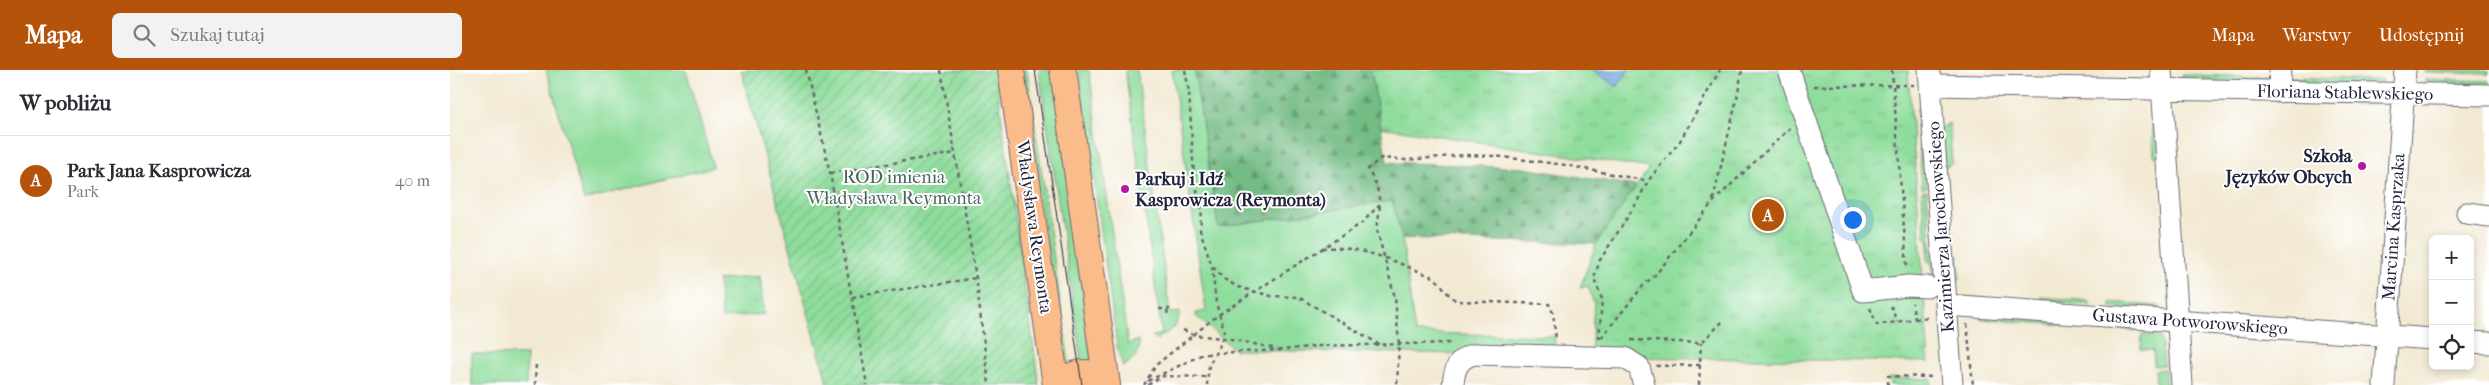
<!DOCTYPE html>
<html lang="pl">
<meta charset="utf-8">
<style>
body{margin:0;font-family:"IM FELL French Canon",serif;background:#f2f2f3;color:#2b2b33}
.controls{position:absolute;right:15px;bottom:15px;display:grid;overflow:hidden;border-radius:8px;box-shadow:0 2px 8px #0003}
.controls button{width:45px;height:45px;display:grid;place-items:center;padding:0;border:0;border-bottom:1px solid #e1e1e2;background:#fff;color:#2b2b33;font:25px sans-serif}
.you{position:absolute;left:1402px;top:149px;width:18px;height:18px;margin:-12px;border:4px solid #fff;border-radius:50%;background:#1a73e8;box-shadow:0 0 0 8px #1a73e833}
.badge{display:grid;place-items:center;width:32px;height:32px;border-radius:50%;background:#b45309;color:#fff;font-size:16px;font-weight:700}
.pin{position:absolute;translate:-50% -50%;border:2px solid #fff;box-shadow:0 1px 5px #0006}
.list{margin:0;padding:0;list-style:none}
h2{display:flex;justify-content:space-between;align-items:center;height:65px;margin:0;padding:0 20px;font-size:21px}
h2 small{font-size:16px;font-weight:400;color:#7c7c81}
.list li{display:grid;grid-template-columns:32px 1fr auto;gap:15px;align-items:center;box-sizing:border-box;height:90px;padding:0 20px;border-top:1px solid #e1e1e2}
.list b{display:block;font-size:19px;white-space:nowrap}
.list p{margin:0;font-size:16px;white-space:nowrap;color:#7c7c81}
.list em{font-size:16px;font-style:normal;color:#7c7c81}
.icon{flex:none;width:28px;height:28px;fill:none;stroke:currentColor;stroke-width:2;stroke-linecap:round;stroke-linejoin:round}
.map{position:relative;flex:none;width:2039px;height:315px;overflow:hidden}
header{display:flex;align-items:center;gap:30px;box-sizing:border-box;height:70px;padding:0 25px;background:#b45309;color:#fff}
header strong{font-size:24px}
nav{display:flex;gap:28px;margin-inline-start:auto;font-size:18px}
.search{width:350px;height:45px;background:#f2f2f3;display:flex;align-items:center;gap:12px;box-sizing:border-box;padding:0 18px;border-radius:8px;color:#7c7c81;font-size:19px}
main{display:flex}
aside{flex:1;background:#fff}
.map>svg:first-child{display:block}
</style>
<header>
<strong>Mapa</strong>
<div class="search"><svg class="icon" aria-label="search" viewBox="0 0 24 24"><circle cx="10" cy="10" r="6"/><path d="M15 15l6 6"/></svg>Szukaj tutaj</div>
<nav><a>Mapa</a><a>Warstwy</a><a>Udostępnij</a></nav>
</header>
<main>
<aside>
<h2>W pobliżu<small></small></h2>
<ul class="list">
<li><span class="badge">A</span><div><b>Park Jana Kasprowicza</b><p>Park</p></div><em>40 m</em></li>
</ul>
</aside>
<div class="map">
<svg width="2039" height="315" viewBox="0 0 2039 315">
<defs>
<pattern id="forest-firs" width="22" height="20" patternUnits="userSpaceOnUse" patternTransform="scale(1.25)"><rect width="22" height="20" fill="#73bc84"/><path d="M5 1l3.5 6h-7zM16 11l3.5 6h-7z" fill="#5e986d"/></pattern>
<pattern id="park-tufts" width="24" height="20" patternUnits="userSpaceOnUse" patternTransform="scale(1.25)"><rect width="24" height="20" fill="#8fdd9c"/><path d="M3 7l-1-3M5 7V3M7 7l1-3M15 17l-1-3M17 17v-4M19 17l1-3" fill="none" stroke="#7bbd87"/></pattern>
<pattern id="garden-furrows" width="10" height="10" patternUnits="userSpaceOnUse" patternTransform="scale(1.25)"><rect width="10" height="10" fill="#8fdd9c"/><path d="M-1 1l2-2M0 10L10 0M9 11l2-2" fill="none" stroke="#7bbd87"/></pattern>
<pattern id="water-rules" width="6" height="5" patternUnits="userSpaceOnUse" patternTransform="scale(1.25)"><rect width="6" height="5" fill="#74a8e1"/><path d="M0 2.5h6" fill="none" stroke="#5f88b8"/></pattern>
</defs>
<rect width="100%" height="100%" fill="#fff"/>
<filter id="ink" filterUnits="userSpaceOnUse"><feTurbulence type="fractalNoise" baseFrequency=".02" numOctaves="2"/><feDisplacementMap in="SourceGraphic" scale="10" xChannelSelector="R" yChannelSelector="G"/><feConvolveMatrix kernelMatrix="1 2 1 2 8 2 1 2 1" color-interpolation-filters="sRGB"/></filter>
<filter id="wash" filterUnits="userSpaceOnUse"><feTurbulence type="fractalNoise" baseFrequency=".0096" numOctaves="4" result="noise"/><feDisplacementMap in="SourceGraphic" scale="20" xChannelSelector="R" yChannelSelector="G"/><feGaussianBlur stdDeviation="1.12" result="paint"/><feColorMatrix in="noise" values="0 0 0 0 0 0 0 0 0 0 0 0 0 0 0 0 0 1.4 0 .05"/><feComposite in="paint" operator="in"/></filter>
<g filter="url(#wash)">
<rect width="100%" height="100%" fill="#f2e9d2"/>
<path fill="#8fdd9c" stroke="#58806c" d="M 96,0 L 236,0 L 263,97 L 134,130 Z
M 570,0 L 577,0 L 619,293 L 614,290 Z
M 589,0 L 604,0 L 641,290 L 632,296 Z
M 629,0 L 639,0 L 678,275 L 688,270 C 691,284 684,289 673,297 L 667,276 Z
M 675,0 L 687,0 L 720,243 L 731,242 L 725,257 L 706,270 L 702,266 L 712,264 Z
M 722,0 L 744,0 L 769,157 L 943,130 L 952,168 L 965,263 L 1105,266 L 1104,282 L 1014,284 L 785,280 L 746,246 L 746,243 L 756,241 Z
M 1975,0 L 2039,0 L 2039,4 L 1975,2 Z
M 1975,9 L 2039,11 L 2039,14 L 1975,13 Z
M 1845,29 L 1932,31 L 1932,35 L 1845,33 Z
M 1467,38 L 1476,38 L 1476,44 L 1472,50 L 1477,117 L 1472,118 L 1469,79 L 1472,77 L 1471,68 L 1468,66 Z
M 1701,39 L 1705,39 L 1708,87 L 1704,87 Z
M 1499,53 L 1502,93 L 1491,99 L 1488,60 Z
M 1477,120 L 1482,190 L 1487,194 L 1484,212 L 1482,194 L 1477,190 L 1479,170 L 1475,167 L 1472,121 Z
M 1508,185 L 1510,209 L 1499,211 L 1498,192 Z
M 1591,227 L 1640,231 L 1640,235 L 1591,231 Z
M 1661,232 L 1710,236 L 1710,241 L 1661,237 Z
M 1531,245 L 1711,259 L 1710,262 L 1531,249 Z
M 1692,264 L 1711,268 L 1714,295 L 1704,296 L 1703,280 L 1691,280 Z
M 22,284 L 77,285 L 76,315 L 22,315 Z
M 1715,299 L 1716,315 L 1706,315 L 1705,300 Z
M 1439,308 L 1481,309 L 1482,315 L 1440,315 Z"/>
<path fill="url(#forest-firs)" stroke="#4a6f60" d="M 744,0 L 921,0 L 937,92 L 1073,98 L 1186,116 L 1146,174 L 952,168 L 942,131 L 768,157 Z"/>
<path fill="url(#park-tufts)" stroke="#58806c" d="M 921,0 L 1458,0 L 1479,292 L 1182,287 L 1141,283 L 1144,234 L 1138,216 L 1130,218 L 1146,174 L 1199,98 L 931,57 Z
M 310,206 L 314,244 L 272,248 L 268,210 Z"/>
<path fill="url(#garden-furrows)" stroke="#58806c" d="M 291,0 L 545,0 L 589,315 L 378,315 Z
M 1732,5 L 1826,7 L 1826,14 L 1732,14 Z
M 1834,7 L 1933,10 L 1933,19 L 1837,17 Z"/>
<path fill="url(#water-rules)" stroke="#4b658e" d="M 1142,0 L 1179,0 L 1167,17 Z"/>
</g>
<g filter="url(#ink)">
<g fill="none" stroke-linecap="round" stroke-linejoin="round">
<g stroke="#6b6870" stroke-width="23">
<path id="minor" d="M 1339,0 L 1413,221 L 1458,216 L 1477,217
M 1479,0 L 1502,315
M 1711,0 L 1732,315
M 1481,15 L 2039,25
M 1829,22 L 1830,0
M 2017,143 L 2039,146
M 1496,235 L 1983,269
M 2020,272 L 2039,273
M 1003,315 C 1004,298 1009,287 1026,284 L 1175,288 L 1189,297 L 1194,315
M 1934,315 L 1955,0"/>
</g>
<g stroke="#6b6870" stroke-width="28">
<path id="major" d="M 561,0 L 606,315 C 625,301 633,301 655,306
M 613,0 L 657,315"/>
</g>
<path stroke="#6b6870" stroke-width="2.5" stroke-dasharray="4 4" stroke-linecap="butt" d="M 356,0 L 380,103 L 417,315
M 491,0 L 526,208 L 539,315
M 735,0 L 739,21 L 744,108 L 752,141 L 750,160 L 762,196 L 766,233 L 774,260 L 771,273 L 759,295 L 757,315
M 1442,0 L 1457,198
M 1364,16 L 1464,15
M 380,103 L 506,83
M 1263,130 L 1287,28 L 1292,0
M 930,136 L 927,160 L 945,228 L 949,274 L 947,315
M 872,178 C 912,175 948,193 983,207 C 993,214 997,226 1007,231 L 1099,234 L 1103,243 L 1106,269
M 763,197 L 774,209 L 788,217 L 821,226 L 848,227 L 929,274
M 402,227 L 526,208
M 1441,236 L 1447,252
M 1420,238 L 1427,255 L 1465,249 L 1462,233
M 709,239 L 720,239
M 717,240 L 718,247
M 1465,249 L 1479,247
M 1517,254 L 1523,315
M 733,260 L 744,265 L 781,269 L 827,279
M 1151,268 L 1193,216 L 1207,203 L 1263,132 L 1340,58
M 1149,269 L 1152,229 L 1144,208 L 1150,190 L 1186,134 L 1198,111 L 1230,71 L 1270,0
M 1181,270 L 1251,273 L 1274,250
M 1206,296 L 1250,295
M 698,311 L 751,285 L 766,283 L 832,280 L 866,276 L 1003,273
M 85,315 L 86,293
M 694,315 L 706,295 L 768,245 L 912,153 L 930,134 L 927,117 L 918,99 L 931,88 L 955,90 L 1015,85 L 1045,86 L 1115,95 L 1198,111
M 698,315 L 713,306 L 757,307
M 1249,315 L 1251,273
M 1438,315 L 1438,306 L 1484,307"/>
<use href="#minor" stroke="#fff" stroke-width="21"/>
<use href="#major" stroke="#f9bc8a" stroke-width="26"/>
<path stroke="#22223b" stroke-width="1" d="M 585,0 L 632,315"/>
</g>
</g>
<g fill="#b5179e" stroke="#fff" stroke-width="2">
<circle cx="1912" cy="96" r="5"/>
<circle cx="675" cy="119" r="5"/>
</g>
<g text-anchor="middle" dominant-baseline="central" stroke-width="4" stroke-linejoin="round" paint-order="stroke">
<g font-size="18" fill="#22223b" stroke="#fff">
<text transform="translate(1895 23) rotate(1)">Floriana Stablewskiego</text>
<text transform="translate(584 157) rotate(82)">Władysława Reymonta</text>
<text transform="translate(1491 157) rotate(-94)">Kazimierza Jarochowskiego</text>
<text transform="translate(1944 157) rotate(-86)">Marcina Kasprzaka</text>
<text transform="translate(1740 252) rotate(4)">Gustawa Potworowskiego</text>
</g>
<g font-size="18" font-weight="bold" fill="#22223b" stroke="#fff" text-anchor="end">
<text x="1902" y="86">Szkoła<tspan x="1902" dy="21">Języków Obcych</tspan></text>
<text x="685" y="109" text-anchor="start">Parkuj i Idź<tspan x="685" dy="21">Kasprowicza (Reymonta)</tspan></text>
</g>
<g font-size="18" fill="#48635d" stroke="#fff">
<text x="444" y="107">ROD imienia<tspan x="444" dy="21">Władysława Reymonta</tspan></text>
</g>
</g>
</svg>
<div class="controls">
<button>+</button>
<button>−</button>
<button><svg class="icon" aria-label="locate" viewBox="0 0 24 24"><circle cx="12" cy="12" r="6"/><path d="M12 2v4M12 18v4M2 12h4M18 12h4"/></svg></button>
</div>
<div class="you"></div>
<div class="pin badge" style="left:1318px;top:145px">A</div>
</div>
</main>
